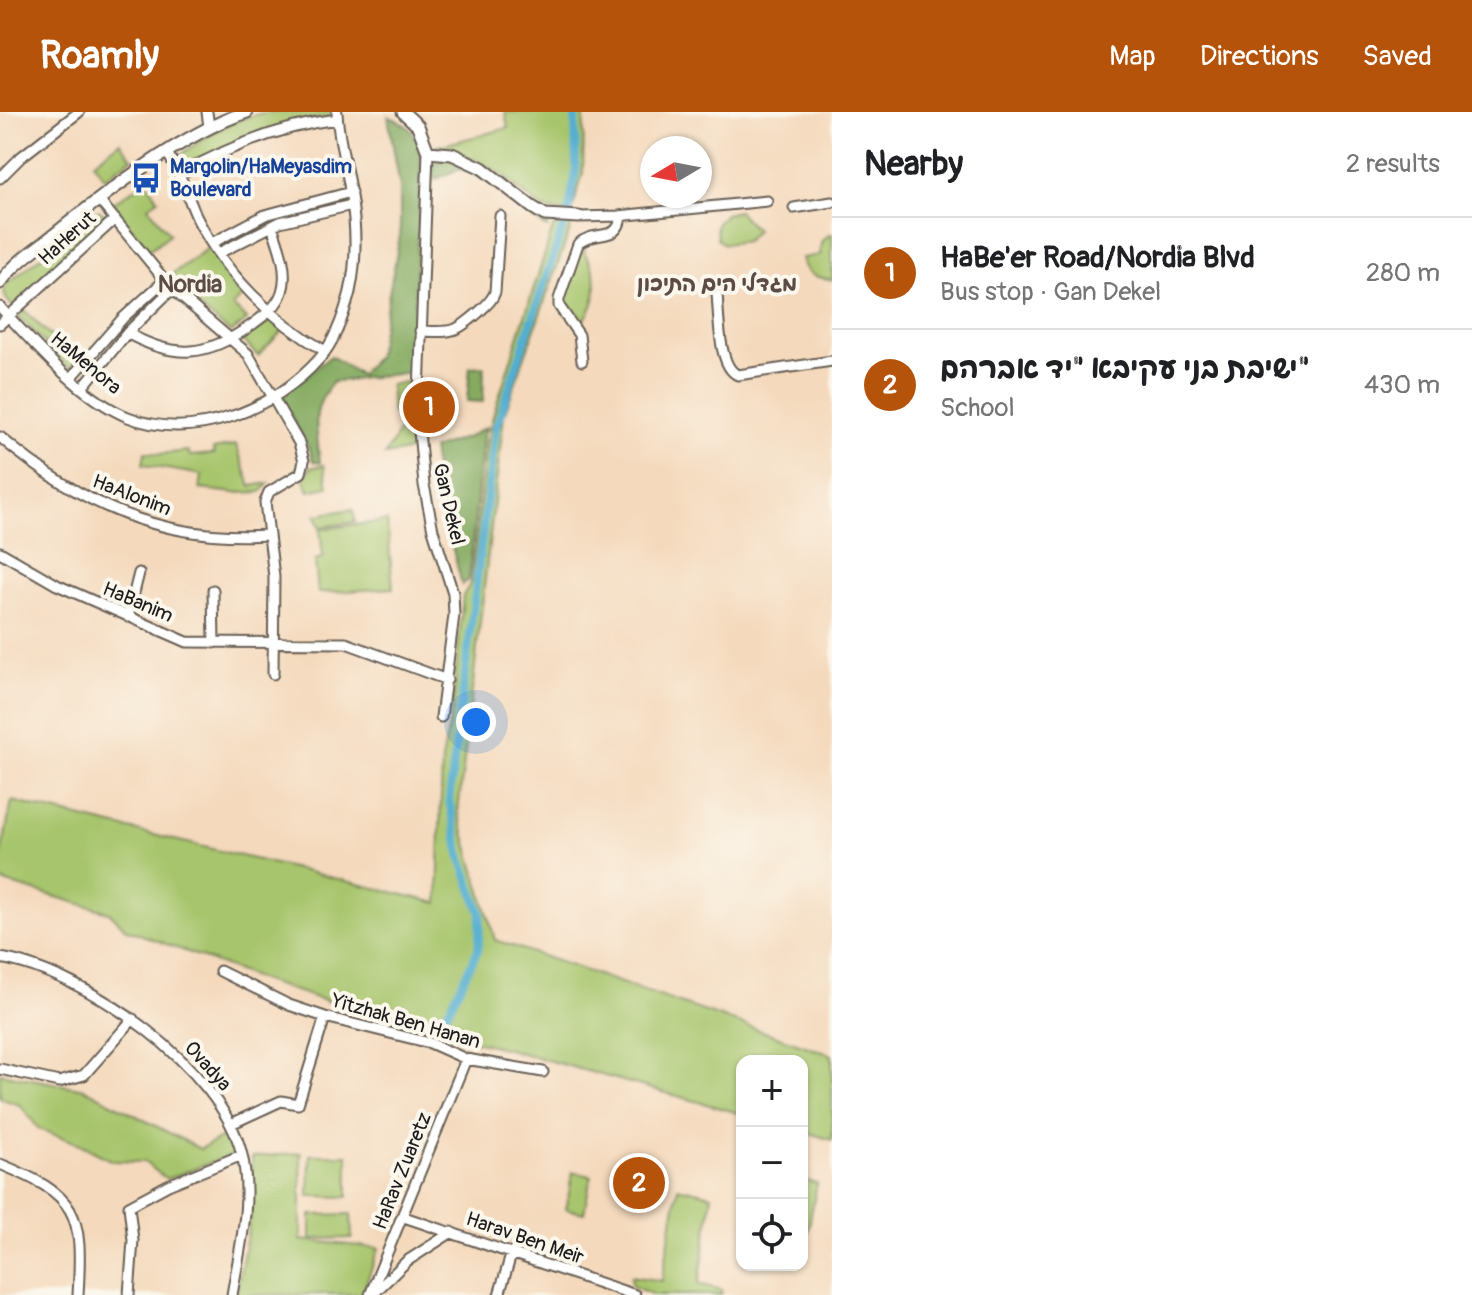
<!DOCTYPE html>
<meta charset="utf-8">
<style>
body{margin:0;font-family:Pangolin,"Playpen Sans Hebrew",sans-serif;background:#f2f2f2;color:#202124}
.controls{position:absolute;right:24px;bottom:24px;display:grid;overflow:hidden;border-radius:16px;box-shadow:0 2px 6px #0004}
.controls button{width:72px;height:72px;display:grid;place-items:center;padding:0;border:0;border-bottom:2px solid #e0e0e0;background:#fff;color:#202124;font:40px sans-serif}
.compass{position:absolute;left:640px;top:24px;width:72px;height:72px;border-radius:50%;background:#fff;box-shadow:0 2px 6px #0004;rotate:260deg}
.you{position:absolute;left:476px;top:610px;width:28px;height:28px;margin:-20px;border:6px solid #fff;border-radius:50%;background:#1a73e8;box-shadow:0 0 0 12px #1a73e833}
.badge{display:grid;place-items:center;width:52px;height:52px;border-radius:50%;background:#b45309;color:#fff;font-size:26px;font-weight:700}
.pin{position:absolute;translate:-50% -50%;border:4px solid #fff;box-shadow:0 2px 8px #0006}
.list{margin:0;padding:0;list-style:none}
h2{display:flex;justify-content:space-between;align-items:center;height:104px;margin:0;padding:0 32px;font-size:34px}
h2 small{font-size:26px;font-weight:400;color:#757577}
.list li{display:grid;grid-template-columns:52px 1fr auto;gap:24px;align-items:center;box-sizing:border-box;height:112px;padding:0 32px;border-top:2px solid #e0e0e0}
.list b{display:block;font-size:30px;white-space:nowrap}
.list p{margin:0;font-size:26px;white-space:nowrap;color:#757577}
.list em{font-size:26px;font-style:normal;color:#757577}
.icon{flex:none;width:44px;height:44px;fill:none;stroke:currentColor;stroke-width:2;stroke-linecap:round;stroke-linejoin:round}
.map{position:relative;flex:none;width:832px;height:1183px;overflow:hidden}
header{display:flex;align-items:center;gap:48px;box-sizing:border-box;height:112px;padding:0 40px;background:#b45309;color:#fff}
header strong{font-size:38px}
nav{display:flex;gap:44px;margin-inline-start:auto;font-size:28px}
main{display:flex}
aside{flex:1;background:#fff}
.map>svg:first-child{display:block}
</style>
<header>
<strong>Roamly</strong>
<nav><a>Map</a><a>Directions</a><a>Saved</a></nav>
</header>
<main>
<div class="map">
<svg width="832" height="1183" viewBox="0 0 832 1183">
<rect width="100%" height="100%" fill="#fbf7ec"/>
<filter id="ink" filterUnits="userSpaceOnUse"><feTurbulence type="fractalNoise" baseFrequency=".0125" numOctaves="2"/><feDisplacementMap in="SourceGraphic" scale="16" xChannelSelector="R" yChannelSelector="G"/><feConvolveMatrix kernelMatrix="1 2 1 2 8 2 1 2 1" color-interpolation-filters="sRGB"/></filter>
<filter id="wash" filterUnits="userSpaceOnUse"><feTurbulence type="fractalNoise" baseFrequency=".006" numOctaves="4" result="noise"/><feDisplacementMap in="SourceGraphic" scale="32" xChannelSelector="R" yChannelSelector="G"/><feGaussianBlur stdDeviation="1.8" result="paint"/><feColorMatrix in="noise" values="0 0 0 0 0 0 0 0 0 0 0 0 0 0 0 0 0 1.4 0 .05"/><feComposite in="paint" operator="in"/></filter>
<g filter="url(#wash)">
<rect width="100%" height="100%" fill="#f4d9bc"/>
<path fill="#a7c56c" stroke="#627044" stroke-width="2" d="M 331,0 L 331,5 L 292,10 L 184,57 L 177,45 C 206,25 233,6 268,0 C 288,0 311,0 331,0 Z
M 505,0 L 584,0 L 583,61 L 572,99 C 535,105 521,73 493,57 C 474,46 456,40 435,35 L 508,16 Z
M 120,30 L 132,46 L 105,66 L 93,50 Z
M 146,69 L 158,87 L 148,95 L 170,122 L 149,138 L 112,92 Z
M 99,98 L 109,107 L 13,195 C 6,187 0,181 8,171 Z
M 738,99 L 756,118 L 746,129 L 724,132 L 717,127 L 716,112 L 725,102 Z
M 572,112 L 504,303 L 458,700 L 495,828 L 832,943 L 832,1028 L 802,1019 L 802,949 L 742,949 L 742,1002 L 500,935 L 394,911 L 267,870 L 126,817 L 109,800 L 0,769 L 0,748 L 12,689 L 438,791 L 442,647 L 453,594 L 463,484 L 471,470 L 486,332 L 493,304 L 554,113 Z
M 832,122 L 832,168 C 816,165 805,164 802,146 L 820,143 C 820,131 821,126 832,122 Z
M 587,132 L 584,140 C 601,165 600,189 581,212 L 568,198 L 564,188 L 581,134 Z
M 208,136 L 244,182 L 233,194 L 247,208 L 231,221 L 198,194 L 168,165 Z
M 24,198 L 76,249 L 69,256 L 18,204 Z
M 268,206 L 283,218 L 258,244 L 241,227 Z
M 411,269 L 408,301 L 412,338 L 385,343 L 402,314 L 400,306 L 395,306 L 395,301 L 392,301 L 390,273 Z
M 236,333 L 251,374 L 269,371 L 261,380 L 235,381 L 200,377 L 202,363 L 143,353 L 145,340 L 160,342 L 188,339 L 190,344 L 214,342 L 213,337 Z
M 324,353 L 328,375 L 309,379 L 304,366 L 310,356 Z
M 353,397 L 355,410 L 320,415 L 316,403 Z
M 387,409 L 393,476 L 318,481 L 315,448 L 323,446 L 320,417 Z
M 0,961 L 85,977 L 200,1037 L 226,1023 L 237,1041 L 167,1067 L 144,1050 L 112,1049 L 80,1032 L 39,1017 L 20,993 L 0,986 Z
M 301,1041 L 301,1128 L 379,1136 L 362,1182 L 236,1183 L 251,1102 L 252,1045 Z
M 310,1043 L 348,1043 L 348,1085 L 309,1084 Z
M 573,1060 L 591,1064 L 584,1101 L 566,1097 Z
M 802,1068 L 817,1071 L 808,1119 L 802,1118 Z
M 678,1075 L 712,1083 L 699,1172 L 722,1178 L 721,1183 L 654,1183 L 632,1174 L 631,1164 L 662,1169 Z
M 351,1102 L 352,1126 L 311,1127 L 311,1103 Z"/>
<path fill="#85aa60" stroke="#50633e" stroke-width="2" d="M 388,4 C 410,13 417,21 421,45 L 412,260 L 333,270 C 309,298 317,316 320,351 L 313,349 L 310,339 L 282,287 L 288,278 L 331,244 L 360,263 L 377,244 L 400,124 L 400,75 Z
M 446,45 L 472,54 L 550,108 L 547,116 C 524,103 485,61 463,58 C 452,56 445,66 434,67 L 433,53 Z
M 484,254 L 483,290 L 467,289 L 470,255 Z
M 487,315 L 483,325 L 469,467 L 462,473 L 439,383 L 432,337 L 468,325 Z"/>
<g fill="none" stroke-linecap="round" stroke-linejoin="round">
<path stroke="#52aed0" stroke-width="8" d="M 442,911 L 478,838 L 481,802 L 461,746 L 449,688 L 496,315 L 569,97 L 576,58 L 575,0"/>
</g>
</g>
<g filter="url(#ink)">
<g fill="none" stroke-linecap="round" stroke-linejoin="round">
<g stroke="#685e54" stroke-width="13">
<path id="minor" d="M 207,0 L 209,15
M 428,40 L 418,308 L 424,373 L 433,418 L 453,481 L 454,503 L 441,605
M 167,41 C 182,62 187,85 198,108 C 226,163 272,208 325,239
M 180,62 C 230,34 281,14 337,7
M 0,66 L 21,45 L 79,0
M 99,88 L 172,177 L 248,242 L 299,331 L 304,349 L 301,361 L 269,380 L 265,390 L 274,465 L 273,562
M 794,96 L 832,90
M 579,105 L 618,104 L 767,89
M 212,131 L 265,103 L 351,80
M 219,141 L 280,110 L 352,93
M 717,182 C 719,202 718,256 738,263 L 832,249
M 0,195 C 34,232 81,286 128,305 C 193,331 276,297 320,246 C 335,229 344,203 350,180 C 357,148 356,111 350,78 C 346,52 338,26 337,0
M 0,212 L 115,107
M 420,219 C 453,220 454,222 479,200 C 486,193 492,189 495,180 L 500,104
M 127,221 C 175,248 208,245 253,212 C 265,203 277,195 282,180 C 289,159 279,134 272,114
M 582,249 L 579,223 L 559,194 L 559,187 L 578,132 C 595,117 619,131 621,104
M 71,266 L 123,206 L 165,168
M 82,276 L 127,221 L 172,177
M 0,325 C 80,393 163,430 268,423
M 0,440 L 57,473 L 187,530 L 346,531 L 447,568
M 213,478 L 214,531
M 128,505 L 139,461
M 0,846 C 85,860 222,956 242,1043 C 253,1088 239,1139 232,1183
M 220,859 L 289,893 L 325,905 L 430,931 L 466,947 L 543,960
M 0,957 L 59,970 L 84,963 L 133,907
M 231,1012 L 281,989 L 298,992 L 325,905
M 0,1052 C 78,1084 83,1100 78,1183
M 404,1105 L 635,1183
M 374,1181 L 407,1149 L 452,1120
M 129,1183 L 133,1128 L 129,1094 L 168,1073 L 242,1043
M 370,1183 L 466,947
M 499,1183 L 512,1140"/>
</g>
<g stroke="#685e54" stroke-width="15">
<path id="tertiary" d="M 403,0 L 418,14 L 428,40 L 452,42 L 482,56 L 532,95 L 545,103 L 579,105
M 0,171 C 14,151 36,137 55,122 C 108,79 183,21 247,0"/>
</g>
<use href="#minor" stroke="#fff" stroke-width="9"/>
<use href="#tertiary" stroke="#fff" stroke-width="11"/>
</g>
</g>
<defs>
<g id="bus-bare" transform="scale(2.4)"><path d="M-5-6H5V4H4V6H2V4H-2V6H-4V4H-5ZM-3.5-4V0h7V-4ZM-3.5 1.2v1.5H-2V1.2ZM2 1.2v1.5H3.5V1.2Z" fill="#1a4fb4" stroke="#fbf7ec" stroke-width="2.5" paint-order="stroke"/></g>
</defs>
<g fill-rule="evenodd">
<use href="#bus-bare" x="146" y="66"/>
</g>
<g text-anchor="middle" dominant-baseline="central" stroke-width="8" stroke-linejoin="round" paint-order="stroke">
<g font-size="20" font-weight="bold" fill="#164399" stroke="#fbf7ec" text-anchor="start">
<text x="170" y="54">Margolin/HaMeyasdim<tspan x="170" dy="23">Boulevard</tspan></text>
</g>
<g font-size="20" fill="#1c1c1c" stroke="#fbf7ec">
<text transform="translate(67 126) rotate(-42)">HaHerut</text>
<text transform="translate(86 251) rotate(40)">HaMenora</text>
<text transform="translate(132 383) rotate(21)">HaAlonim</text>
<text transform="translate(449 392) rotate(77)">Gan Dekel</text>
<text transform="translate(138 490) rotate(23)">HaBanim</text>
<text transform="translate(406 909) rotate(16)">Yitzhak Ben Hanan</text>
<text transform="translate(208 954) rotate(48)">Ovadya</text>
<text transform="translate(402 1059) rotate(-68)">HaRav Zuaretz</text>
<text transform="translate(525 1126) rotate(19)">Harav Ben Meir</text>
</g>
<g font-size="22" font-weight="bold" fill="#5d4c46" stroke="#fbf7ec">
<text x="717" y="172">מגדלי הים התיכון</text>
</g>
<g font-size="24" font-weight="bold" fill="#5d4c46" stroke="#fbf7ec">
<text x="190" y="172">Nordia</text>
</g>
</g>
</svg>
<div class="controls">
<button>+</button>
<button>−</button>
<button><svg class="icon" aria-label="locate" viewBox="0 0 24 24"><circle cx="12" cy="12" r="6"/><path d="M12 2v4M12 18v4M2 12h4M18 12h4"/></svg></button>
</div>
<svg class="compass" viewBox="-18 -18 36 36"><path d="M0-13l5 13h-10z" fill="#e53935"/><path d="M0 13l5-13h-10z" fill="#757577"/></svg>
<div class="you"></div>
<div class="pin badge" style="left:429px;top:295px">1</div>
<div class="pin badge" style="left:639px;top:1071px">2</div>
</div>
<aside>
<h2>Nearby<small>2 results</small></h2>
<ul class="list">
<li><span class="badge">1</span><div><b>HaBe'er Road/Nordia Blvd</b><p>Bus stop · Gan Dekel</p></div><em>280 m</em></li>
<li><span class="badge">2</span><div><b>ישיבת בני עקיבא &quot;יד אברהם&quot;</b><p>School</p></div><em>430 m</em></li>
</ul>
</aside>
</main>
